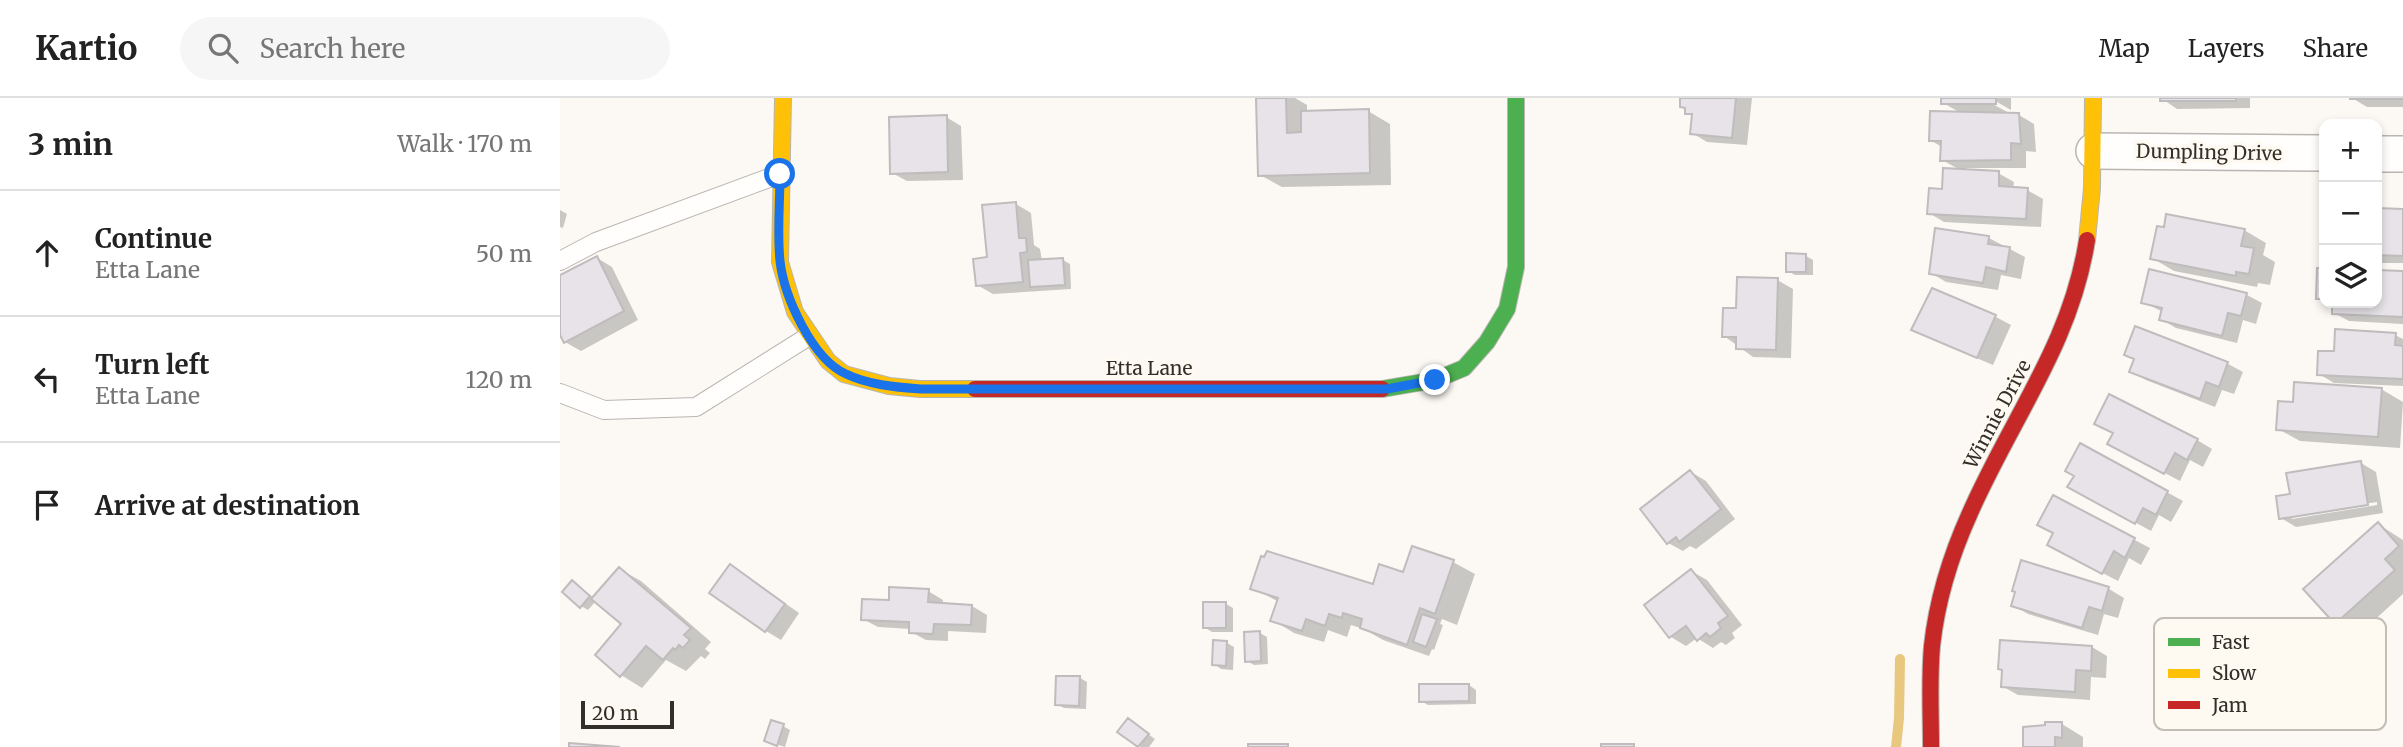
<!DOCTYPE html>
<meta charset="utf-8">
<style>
body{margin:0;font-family:Merriweather,serif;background:#f6f6f6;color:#222}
.controls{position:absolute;right:21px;top:21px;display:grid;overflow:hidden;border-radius:14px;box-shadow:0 4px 10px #0003}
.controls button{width:63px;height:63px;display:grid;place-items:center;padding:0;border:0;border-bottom:2px solid #e0e0e0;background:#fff;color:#222;font:35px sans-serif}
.scale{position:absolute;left:21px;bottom:18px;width:93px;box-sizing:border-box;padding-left:7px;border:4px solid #322f29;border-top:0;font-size:19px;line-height:24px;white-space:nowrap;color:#322f29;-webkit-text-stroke:5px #fffaf1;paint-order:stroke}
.stop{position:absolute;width:21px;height:21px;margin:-16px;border:5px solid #1a73e8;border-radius:50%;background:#fff}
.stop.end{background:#1a73e8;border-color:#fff;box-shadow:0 2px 7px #0008}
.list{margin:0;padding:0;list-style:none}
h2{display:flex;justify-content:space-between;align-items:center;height:91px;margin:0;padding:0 28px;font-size:30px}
h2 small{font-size:23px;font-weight:400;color:#767676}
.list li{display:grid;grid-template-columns:46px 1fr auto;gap:21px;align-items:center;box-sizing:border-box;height:126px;padding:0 28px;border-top:2px solid #e0e0e0}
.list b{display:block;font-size:26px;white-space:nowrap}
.list p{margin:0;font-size:23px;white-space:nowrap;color:#767676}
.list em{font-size:23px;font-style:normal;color:#767676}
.icon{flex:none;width:38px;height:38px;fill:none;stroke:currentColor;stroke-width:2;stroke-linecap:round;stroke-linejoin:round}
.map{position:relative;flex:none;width:1843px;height:649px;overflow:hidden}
header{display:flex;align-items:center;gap:42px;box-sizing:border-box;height:98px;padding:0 35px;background:#fff;border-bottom:2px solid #e0e0e0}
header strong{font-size:33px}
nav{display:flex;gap:38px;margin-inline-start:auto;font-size:24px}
.search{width:490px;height:63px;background:#f6f6f6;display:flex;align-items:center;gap:18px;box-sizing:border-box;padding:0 24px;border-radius:38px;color:#767676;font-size:26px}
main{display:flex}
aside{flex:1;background:#fff}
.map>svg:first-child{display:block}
</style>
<header>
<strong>Kartio</strong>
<div class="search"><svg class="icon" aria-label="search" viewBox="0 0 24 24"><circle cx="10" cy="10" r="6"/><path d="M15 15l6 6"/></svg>Search here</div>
<nav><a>Map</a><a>Layers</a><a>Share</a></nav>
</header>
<main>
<aside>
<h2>3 min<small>Walk · 170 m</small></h2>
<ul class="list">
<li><svg class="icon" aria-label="ahead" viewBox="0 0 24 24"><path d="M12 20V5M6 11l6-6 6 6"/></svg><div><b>Continue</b><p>Etta Lane</p></div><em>50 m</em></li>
<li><svg class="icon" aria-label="left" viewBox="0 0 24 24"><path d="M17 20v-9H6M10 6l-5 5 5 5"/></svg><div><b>Turn left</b><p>Etta Lane</p></div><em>120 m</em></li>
<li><svg class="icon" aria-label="arrive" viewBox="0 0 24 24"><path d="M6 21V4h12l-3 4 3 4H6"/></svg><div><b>Arrive at destination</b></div></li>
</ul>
</aside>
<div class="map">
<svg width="1843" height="649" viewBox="0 0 1843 649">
<rect width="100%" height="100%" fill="#fcf9f4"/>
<path fill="#0003" fill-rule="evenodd" d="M 698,0 L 735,0 L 747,7 L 747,14 L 808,13 L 830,26 L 831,87 L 722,89 L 700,77 Z
M 1122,0 L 1192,0 L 1187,47 L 1147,44 L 1132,35 L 1133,19 L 1122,8 Z
M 1383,0 L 1429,0 L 1427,3 L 1451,16 L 1459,17 L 1474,26 L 1476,54 L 1466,53 L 1466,70 L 1406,70 L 1406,73 L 1438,75 L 1454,84 L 1453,91 L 1467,92 L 1483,101 L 1481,129 L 1384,124 L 1369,115 L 1383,93 L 1402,73 L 1382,62 L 1382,49 L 1370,42 L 1401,15 L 1383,5 Z
M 1430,0 L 1451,0 L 1451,12 Z
M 1601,0 L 1690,0 L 1690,10 L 1617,11 Z
M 1792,0 L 1843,0 L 1843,9 L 1807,9 Z
M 386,19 L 401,28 L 403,82 L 347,83 L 332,75 Z
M 456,106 L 471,115 L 474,147 L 480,151 L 482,163 L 503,162 L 510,166 L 511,191 L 433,196 L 417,187 Z
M 0,112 L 7,116 L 3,130 L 0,129 Z
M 1817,112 L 1843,112 L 1843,165 L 1817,165 Z
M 1377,132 L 1429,140 L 1465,159 L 1461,181 L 1441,177 L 1438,192 L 1386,184 L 1371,175 Z
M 1684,132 L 1706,145 L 1703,157 L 1715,164 L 1710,187 L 1698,185 L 1697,189 L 1614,173 L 1592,160 Z
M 1246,158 L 1253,162 L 1253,177 L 1235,177 L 1228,173 Z
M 37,160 L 52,169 L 78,222 L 21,253 L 5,244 L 0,233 L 0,179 Z
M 1817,174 L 1843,175 L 1843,226 L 1789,223 L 1774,215 L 1774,209 L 1767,205 L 1817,205 Z
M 1217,182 L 1233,191 L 1231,260 L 1193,259 L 1164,238 L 1178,212 Z
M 1373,193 L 1436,219 L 1451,227 L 1433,267 L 1369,240 L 1354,231 Z
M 1687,197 L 1702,205 L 1696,226 L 1683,222 L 1677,245 L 1616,230 L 1601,221 L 1603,214 L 1583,204 Z
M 1576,231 L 1668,266 L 1683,274 L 1674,296 L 1662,292 L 1655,309 L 1586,282 L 1571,273 L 1576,262 Z
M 1835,237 L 1843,241 L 1843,288 L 1774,285 L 1759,276 L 1776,255 Z
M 1821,291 L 1843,304 L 1840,350 L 1740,343 L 1718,331 L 1734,306 Z
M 1637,342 L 1652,351 L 1643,369 L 1630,362 L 1620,383 L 1565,354 Z
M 1521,347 L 1623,403 L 1611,424 L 1599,417 L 1591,433 L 1525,397 L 1516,378 Z
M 1801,365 L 1816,374 L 1823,415 L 1736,429 L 1721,420 L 1732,398 ZM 1817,404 L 1817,407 L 1732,421 L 1732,417 Z
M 1131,374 L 1146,383 L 1175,421 L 1136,451 L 1130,448 L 1123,453 L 1108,445 Z
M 1493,399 L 1590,450 L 1581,467 L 1569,460 L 1558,483 L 1504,455 L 1495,435 Z
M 1818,426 L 1843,442 L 1843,496 L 1798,537 L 1776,525 Z
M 893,464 L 915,476 L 897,527 L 882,521 L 880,526 L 883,527 L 874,552 L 872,551 L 869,558 L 823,542 L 804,531 L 791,527 L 787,539 L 768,532 L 764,544 L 734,535 L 713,522 L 719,504 L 692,490 L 814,488 L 844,476 Z
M 1463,464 L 1549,491 L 1564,500 L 1558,520 L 1544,516 L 1538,537 L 1468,516 L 1453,507 Z
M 59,471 L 81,483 L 151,544 L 145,551 L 150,555 L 145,561 L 141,558 L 126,573 L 106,562 L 82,590 L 61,577 L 63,526 L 36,503 L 28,512 L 21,508 L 13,484 L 34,500 Z
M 1131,473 L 1147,482 L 1182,527 L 1172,535 L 1175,540 L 1166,547 L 1161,544 L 1153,550 L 1137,540 L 1126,548 L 1111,539 L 1086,507 Z
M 185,477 L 239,515 L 221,542 L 206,533 Z
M 368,493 L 383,502 L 383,507 L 412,508 L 427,517 L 426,535 L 388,533 L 388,543 L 366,542 L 351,534 L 351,531 L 318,529 L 303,521 L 330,504 Z
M 666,506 L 673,510 L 673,534 L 652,534 L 644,529 Z
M 700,535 L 707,539 L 708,566 L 694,567 L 687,563 Z
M 667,545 L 674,549 L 673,572 L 661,571 L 654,566 Z
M 1532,549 L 1547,558 L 1546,580 L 1531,579 L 1530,602 L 1458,597 L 1442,588 L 1444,572 Z
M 498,579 L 520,580 L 527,584 L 526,611 L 504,610 L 497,606 Z
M 909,587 L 916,592 L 916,606 L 868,607 L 861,603 Z
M 1502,626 L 1523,639 L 1523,649 L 1464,649 Z
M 575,627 L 595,641 L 589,649 L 581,649 L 560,634 Z
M 223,628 L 230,632 L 225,649 L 206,643 Z"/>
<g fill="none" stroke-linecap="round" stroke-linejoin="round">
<path stroke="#e8c77f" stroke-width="10" d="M 1336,649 L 1339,620 L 1340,561"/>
</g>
<path fill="#e7e3e8" stroke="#bebcbc" stroke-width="2" d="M 696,0 L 726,0 L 727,35 L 741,34 L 741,13 L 809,11 L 810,75 L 698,78 Z
M 1120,0 L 1176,0 L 1172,40 L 1130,36 L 1132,16 L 1125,16 L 1125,10 L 1120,9 Z
M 1381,0 L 1436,0 L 1436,6 L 1381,6 Z
M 1600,0 L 1676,0 L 1676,3 L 1600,3 Z
M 1790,0 L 1843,0 L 1843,1 L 1790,1 Z
M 1370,13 L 1459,15 L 1461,46 L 1451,45 L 1451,62 L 1380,63 L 1381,43 L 1369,43 Z
M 387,17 L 388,74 L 330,76 L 329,19 Z
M 1383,70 L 1439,73 L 1439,88 L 1468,90 L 1466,121 L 1367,116 L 1369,90 L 1382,91 Z
M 456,104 L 459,140 L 466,140 L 467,154 L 460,155 L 463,184 L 416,188 L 413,161 L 427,159 L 422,107 Z
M 1817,110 L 1843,111 L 1843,158 L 1817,157 Z
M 1606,116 L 1685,131 L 1681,148 L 1694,150 L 1689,176 L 1676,174 L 1676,178 L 1590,161 L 1597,128 L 1604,129 Z
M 1375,130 L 1429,138 L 1428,146 L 1450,149 L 1446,174 L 1426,169 L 1423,185 L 1369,176 Z
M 1226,155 L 1246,156 L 1246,174 L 1226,174 Z
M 37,158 L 64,213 L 4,245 L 0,237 L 0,177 Z
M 503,160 L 505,187 L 470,189 L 468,162 Z
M 1757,170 L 1764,170 L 1764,201 L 1756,201 Z
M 1589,171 L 1687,195 L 1681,218 L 1668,215 L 1662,238 L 1599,222 L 1602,210 L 1581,205 Z
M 1817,172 L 1843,173 L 1843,219 L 1772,216 L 1772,205 L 1817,205 Z
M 1177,179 L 1218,180 L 1216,252 L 1176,251 L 1176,239 L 1162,239 L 1163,210 L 1176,210 Z
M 1372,190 L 1436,217 L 1417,260 L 1351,232 Z
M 1575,228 L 1668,264 L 1659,289 L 1646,284 L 1640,301 L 1569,274 L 1574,261 L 1564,257 Z
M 1775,231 L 1836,235 L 1835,247 L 1843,248 L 1843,281 L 1757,277 L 1758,253 L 1774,253 Z
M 1734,284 L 1822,290 L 1818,339 L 1716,332 L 1718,303 L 1733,304 Z
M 1549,296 L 1638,341 L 1627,362 L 1615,355 L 1604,376 L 1547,346 L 1553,335 L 1534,326 Z
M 1520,345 L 1608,393 L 1596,417 L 1583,410 L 1575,426 L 1507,389 L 1514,378 L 1505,373 Z
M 1801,363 L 1808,407 L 1719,421 L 1716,398 L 1730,396 L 1726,375 Z
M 1130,372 L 1161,411 L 1119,444 L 1116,439 L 1107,446 L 1080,411 Z
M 1493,397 L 1575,440 L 1565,460 L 1554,453 L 1542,476 L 1487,447 L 1493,435 L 1477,427 Z
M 1818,424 L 1839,448 L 1825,461 L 1835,472 L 1775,526 L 1743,491 Z
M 852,448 L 894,462 L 875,516 L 860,510 L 847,547 L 800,530 L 802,521 L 783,515 L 782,520 L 769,516 L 765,528 L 746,521 L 742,533 L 710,523 L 718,500 L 690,491 L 701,458 L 704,459 L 707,453 L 813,486 L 819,466 L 843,474 Z
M 1461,462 L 1549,489 L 1542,513 L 1529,509 L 1522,530 L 1451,508 L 1455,494 L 1452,493 Z
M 170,466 L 225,506 L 205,534 L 149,495 Z
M 59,469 L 131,530 L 124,537 L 130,542 L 123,550 L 119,547 L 115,552 L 113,550 L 103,562 L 86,548 L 60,579 L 35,557 L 61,526 L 31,501 Z
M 1131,471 L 1168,518 L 1158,525 L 1161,530 L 1150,539 L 1146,535 L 1137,543 L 1126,528 L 1109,540 L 1084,507 Z
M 12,482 L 30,498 L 20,510 L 2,494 Z
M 329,489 L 369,491 L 368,504 L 412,507 L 411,527 L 374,526 L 373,536 L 349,535 L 349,524 L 301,522 L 302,501 L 329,502 Z
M 643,504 L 666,504 L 666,530 L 643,530 Z
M 862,516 L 877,521 L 866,549 L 853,544 Z
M 700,533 L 701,563 L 685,564 L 684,534 Z
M 653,542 L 667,543 L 666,568 L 652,567 Z
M 1440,542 L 1532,548 L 1531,573 L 1516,572 L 1515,594 L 1441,589 L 1442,572 L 1438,571 Z
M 496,578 L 520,578 L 519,608 L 495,607 Z
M 859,586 L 909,586 L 909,603 L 859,604 Z
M 568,620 L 589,636 L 578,649 L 557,634 Z
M 211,622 L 224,626 L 217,648 L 204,643 Z
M 1485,624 L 1502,624 L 1502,640 L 1495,639 L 1495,649 L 1463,649 L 1463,629 L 1485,627 Z
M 9,645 L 60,649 L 9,649 Z
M 688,646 L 728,646 L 728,649 L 688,649 Z
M 1041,646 L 1074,646 L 1074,649 L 1041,649 Z"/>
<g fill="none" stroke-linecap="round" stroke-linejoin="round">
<g stroke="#b9b6b1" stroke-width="20">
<path id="lane" d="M 0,163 L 36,144 L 220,76
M 0,295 L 44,312 L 136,309 L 249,238"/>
</g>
<g stroke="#b9b6b1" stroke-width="38">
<path id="street" d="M 1534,53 L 1764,55
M 1817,56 L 1843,56"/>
</g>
<g stroke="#b9b6b1" stroke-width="18">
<path id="fast" d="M 822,291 L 875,282 L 904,270 L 927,244 L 947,211 L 956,169 L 956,0"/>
</g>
<g stroke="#b9b6b1" stroke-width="18">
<path id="slow" d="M 223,0 L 220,164 L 235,214 L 268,263 L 284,276 L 329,288 L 360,291 L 415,291
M 1527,142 L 1532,90 L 1533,0"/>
</g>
<g stroke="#b9b6b1" stroke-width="18">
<path id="jam" d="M 415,291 L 822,291
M 1371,649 C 1371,615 1369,581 1372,548 C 1377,502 1391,457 1410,415 C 1451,321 1511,246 1527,142"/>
</g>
<use href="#lane" stroke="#fffefd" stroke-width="18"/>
<use href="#street" stroke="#fffefd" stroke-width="35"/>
<use href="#fast" stroke="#4caf50" stroke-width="16"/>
<use href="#slow" stroke="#ffc107" stroke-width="16"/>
<use href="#jam" stroke="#c62828" stroke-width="16"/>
</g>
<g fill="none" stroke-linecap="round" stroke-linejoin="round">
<path stroke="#1a73e8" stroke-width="9" d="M 220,76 C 220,104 217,134 220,163 C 224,198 252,261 286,276 C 309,287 336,289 360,291 L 827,291 L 875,282"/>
</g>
<g text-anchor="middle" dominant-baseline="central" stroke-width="7" stroke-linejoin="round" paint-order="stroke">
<g font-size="19" fill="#322f29" stroke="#fffaf1">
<text transform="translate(1649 54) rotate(1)">Dumpling Drive</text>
<text x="589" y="270">Etta Lane</text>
<text transform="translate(1437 316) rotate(-62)">Winnie Drive</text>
</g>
</g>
<rect x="1594" y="520" width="232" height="112" rx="10" fill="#fffaf1" stroke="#c2bdb5" stroke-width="2"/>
<rect x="1608" y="540" width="32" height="8" fill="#4caf50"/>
<rect x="1608" y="571" width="32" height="9" fill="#ffc107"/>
<rect x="1608" y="603" width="32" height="8" fill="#c62828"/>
<g font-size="19" fill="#322f29">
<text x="1652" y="551">Fast</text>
<text x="1652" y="582">Slow</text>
<text x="1652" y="614">Jam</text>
</g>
</svg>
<div class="controls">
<button>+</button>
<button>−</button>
<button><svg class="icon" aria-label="layers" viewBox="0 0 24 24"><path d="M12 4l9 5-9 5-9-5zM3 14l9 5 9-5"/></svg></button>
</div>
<div class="scale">20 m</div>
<div class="stop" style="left:220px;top:76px"></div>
<div class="stop end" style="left:875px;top:282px"></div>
</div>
</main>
